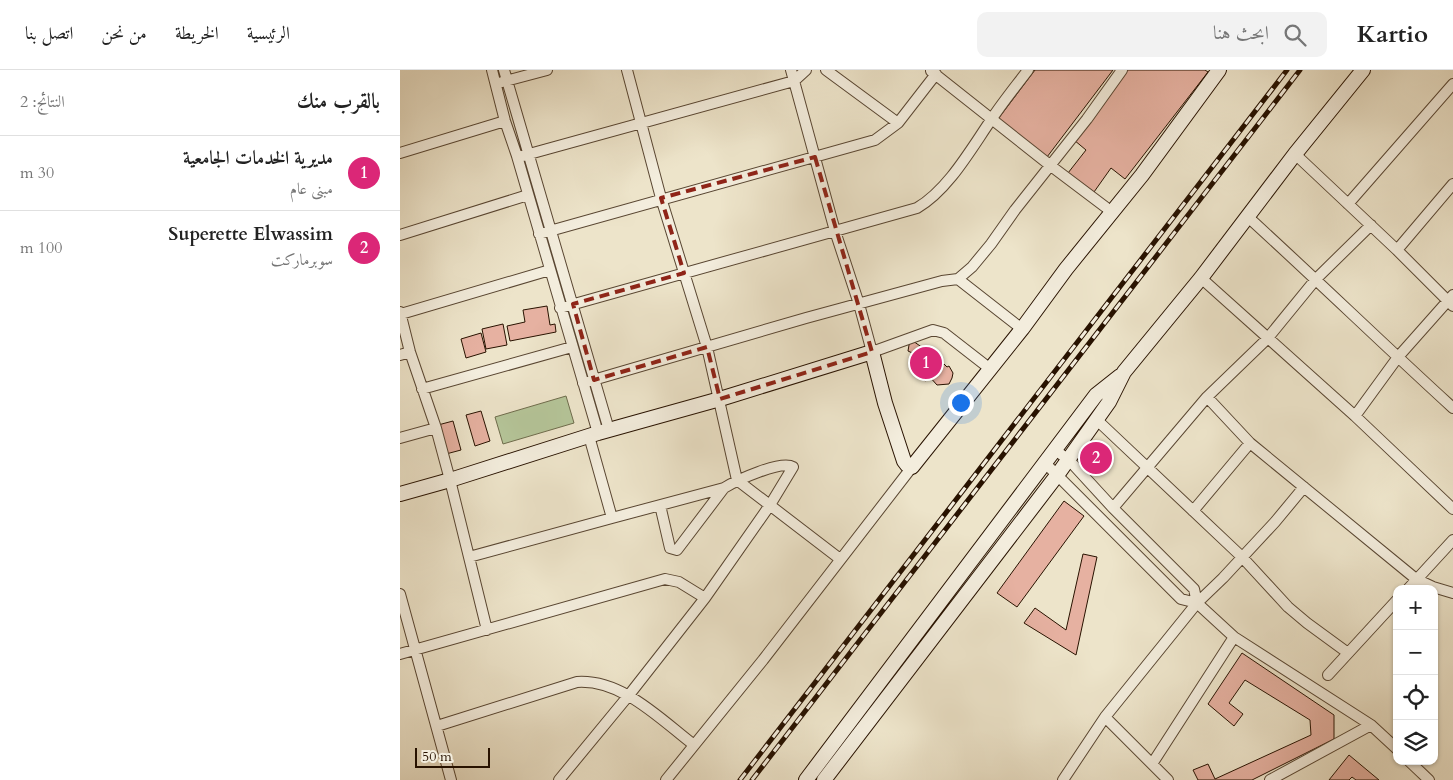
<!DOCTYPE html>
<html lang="ar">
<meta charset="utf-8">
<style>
body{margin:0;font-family:Cardo,Amiri,serif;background:#f2f2f2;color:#222;direction:rtl}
.controls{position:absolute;right:15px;bottom:15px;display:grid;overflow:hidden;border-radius:10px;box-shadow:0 1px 4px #0004}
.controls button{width:45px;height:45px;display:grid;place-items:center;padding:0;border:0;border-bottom:1px solid #e0e0e0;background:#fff;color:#222;font:25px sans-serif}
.scale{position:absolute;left:15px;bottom:12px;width:75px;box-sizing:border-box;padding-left:5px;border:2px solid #281200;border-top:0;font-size:14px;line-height:18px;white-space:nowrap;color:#281200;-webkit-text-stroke:4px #f3eddd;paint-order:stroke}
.you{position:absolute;left:560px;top:332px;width:18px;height:18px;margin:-12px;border:4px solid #fff;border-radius:50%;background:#1a73e8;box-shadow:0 0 0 8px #1a73e833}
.badge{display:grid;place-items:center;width:32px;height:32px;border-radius:50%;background:#db2777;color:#fff;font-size:16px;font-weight:700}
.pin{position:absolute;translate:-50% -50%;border:2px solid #fff;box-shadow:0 1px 5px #0006}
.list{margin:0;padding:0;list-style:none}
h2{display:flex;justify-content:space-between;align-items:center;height:65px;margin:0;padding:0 20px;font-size:21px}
h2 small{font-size:16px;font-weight:400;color:#767676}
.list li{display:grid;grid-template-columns:32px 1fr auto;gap:15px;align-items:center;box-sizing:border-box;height:75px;padding:0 20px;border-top:1px solid #e0e0e0}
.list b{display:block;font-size:19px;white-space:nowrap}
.list p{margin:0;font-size:16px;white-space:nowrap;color:#767676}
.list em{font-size:16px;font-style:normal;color:#767676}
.icon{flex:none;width:28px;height:28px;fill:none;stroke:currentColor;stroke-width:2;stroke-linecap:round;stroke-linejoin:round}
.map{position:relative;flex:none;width:1053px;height:710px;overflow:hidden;direction:ltr}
header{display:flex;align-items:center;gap:30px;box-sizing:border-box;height:70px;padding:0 25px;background:#fff;border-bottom:1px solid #e0e0e0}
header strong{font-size:24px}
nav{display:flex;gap:28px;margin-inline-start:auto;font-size:18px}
.search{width:350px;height:45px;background:#f2f2f2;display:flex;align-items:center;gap:12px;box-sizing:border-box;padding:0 18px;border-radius:10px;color:#767676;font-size:19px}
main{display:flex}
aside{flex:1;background:#fff}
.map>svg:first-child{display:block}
</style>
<header>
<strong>Kartio</strong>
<div class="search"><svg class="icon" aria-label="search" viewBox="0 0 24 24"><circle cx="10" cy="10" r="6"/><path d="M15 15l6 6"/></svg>ابحث هنا</div>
<nav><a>الرئيسية</a><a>الخريطة</a><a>من نحن</a><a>اتصل بنا</a></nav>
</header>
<main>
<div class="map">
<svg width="1053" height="710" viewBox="0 0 1053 710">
<rect width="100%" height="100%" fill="#ede4ca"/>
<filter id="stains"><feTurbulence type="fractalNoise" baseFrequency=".004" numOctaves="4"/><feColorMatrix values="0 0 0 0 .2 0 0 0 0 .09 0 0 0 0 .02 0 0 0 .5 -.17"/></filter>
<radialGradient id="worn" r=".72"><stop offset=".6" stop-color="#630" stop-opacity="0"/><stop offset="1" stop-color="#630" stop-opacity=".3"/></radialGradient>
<path fill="#b5c599" stroke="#6e6c4c" d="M 166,326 L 174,353 L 103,374 L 95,347 Z"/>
<path fill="#e6b1a1" stroke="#281200" d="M 635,0 L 713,0 L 647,87 L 598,49 Z
M 727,0 L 805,0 L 808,2 L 725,109 L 711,98 L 694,122 L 668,103 L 686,80 L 674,70 Z
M 147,236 L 150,255 L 155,254 L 156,262 L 110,271 L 107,256 L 125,252 L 123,240 Z
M 103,254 L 107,275 L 86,279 L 82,259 Z
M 81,263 L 86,282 L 66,288 L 61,269 Z
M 513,271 L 537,288 L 534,292 L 540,297 L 544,294 L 547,297 L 549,296 L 553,303 L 552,308 L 549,314 L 537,315 L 529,306 L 526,311 L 518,306 L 523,298 L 516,294 L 521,287 L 508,281 L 509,275 Z
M 81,341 L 90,371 L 75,376 L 66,345 Z
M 53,351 L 61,380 L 46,384 L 38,355 Z
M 664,431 L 684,446 L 617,537 L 597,523 Z
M 683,484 L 697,487 L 676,585 L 624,553 L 635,538 L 666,560 Z
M 842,583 L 934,645 L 934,669 L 852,710 L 798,710 L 793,700 L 808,694 L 815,709 L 911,665 L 910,650 L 845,610 L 829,633 L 843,644 L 834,656 L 808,634 Z
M 949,685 L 979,710 L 956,710 L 952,707 L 949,710 L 929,710 Z"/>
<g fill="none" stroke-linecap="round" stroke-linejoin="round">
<g stroke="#594632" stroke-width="12">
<path id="street" d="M 92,0 L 105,51 L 117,86 L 198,363
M 104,0 L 209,360
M 227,0 L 261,128 L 307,277 L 337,410 L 440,489
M 391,0 L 435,161 L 459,234 L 472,282 L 533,260 L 544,263 L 589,298
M 426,0 L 498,53
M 531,1 L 651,96 L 712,142
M 102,12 L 147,0
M 0,83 L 105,51
M 895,84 L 997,180 L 1053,236
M 122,86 L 394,11 L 406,0
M 948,134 L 1053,14
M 848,147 C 917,210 984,275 1053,338
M 971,155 L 916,209 L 867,269 L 807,327 L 850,373 L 1016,509 L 1033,517 L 1053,523
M 139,164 L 475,70 L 498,53 L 536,4
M 0,165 L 128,125
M 997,180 L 1053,114
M 801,208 L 955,346 L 1053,439
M 558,209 L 622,259
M 160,238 L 517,138 C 548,120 571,79 591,50 C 602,33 616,16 628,0
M 0,242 L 10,282 L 36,358 L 50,410 L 87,560
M 1,244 L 150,200
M 0,285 L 10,282
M 183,313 L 406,248 L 542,211 L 558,209 L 572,197 L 591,174 L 615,140 L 687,49 L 722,0
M 22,319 L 172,277
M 955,346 L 998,287 L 1053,225
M 697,350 L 842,487 L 888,537 L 907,553 L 948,583
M 0,368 L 36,358
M 655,380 L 669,390 L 713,438 L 794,519 L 797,533
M 646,394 L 781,529 L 797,533 L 834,567 L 971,655 L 997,679
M 260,435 L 270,478 L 277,480 L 324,418
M 713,438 L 807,327
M 793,441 L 850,373
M 69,487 L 212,448
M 1008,519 L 1053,470
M 0,524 L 51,710
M 0,584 L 265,509 L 279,512 L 305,528
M 928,605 L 997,530
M 705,647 L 768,710
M 37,656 L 177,612 C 222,609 260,649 294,675
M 1009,691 L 1029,710
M 752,694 L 834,567
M 159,710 L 229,625 L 305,528 L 370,435 L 393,397 C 381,390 337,410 324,418 L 212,448 L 189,366
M 266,710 L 363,590 L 512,397
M 663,710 L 705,647 L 797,533 L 823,508 L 875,452 L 904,417
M 870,710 L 971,655"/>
</g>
<g stroke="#281200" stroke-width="16">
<path id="secondary" d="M 0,424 L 50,410 L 198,363 L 320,329 L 472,282 L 485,333 L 504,391 L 507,395 L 512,397 L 622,259 L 666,199 L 742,105 L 819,0
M 406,710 L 696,325 L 720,306
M 424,710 L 658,404 L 709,332 L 724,302 L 801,208 L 895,84 L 963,0"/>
</g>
<use href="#street" stroke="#f3eddd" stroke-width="10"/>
<use href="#secondary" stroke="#f3eddd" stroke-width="14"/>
<g stroke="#281200" stroke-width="5">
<path id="rail" d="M 340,710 L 887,0
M 352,710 L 900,0"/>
</g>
<use href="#rail" stroke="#f3eddd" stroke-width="3" stroke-dasharray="9" stroke-linecap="butt"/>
</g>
<path fill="none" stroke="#8f2418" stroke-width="4" stroke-dasharray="10 6" stroke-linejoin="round" d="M 415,87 L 472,282 L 320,329 L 307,277 L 194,310 L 173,234 L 284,203 L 261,128 Z"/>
<rect width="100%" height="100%" filter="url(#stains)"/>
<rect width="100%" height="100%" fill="url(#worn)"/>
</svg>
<div class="controls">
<button>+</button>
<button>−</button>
<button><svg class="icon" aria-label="locate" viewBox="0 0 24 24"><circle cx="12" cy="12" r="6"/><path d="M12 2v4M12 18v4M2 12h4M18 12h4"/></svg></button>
<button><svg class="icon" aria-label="layers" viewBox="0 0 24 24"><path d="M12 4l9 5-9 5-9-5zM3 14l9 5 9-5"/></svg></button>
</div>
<div class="scale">50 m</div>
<div class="you"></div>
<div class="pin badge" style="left:526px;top:293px">1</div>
<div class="pin badge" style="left:696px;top:388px">2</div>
</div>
<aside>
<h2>بالقرب منك<small>النتائج: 2</small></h2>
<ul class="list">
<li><span class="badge">1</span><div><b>مديرية الخدمات الجامعية</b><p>مبنى عام</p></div><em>30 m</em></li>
<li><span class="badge">2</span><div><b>Superette Elwassim</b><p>سوبرماركت</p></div><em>100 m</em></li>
</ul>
</aside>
</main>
